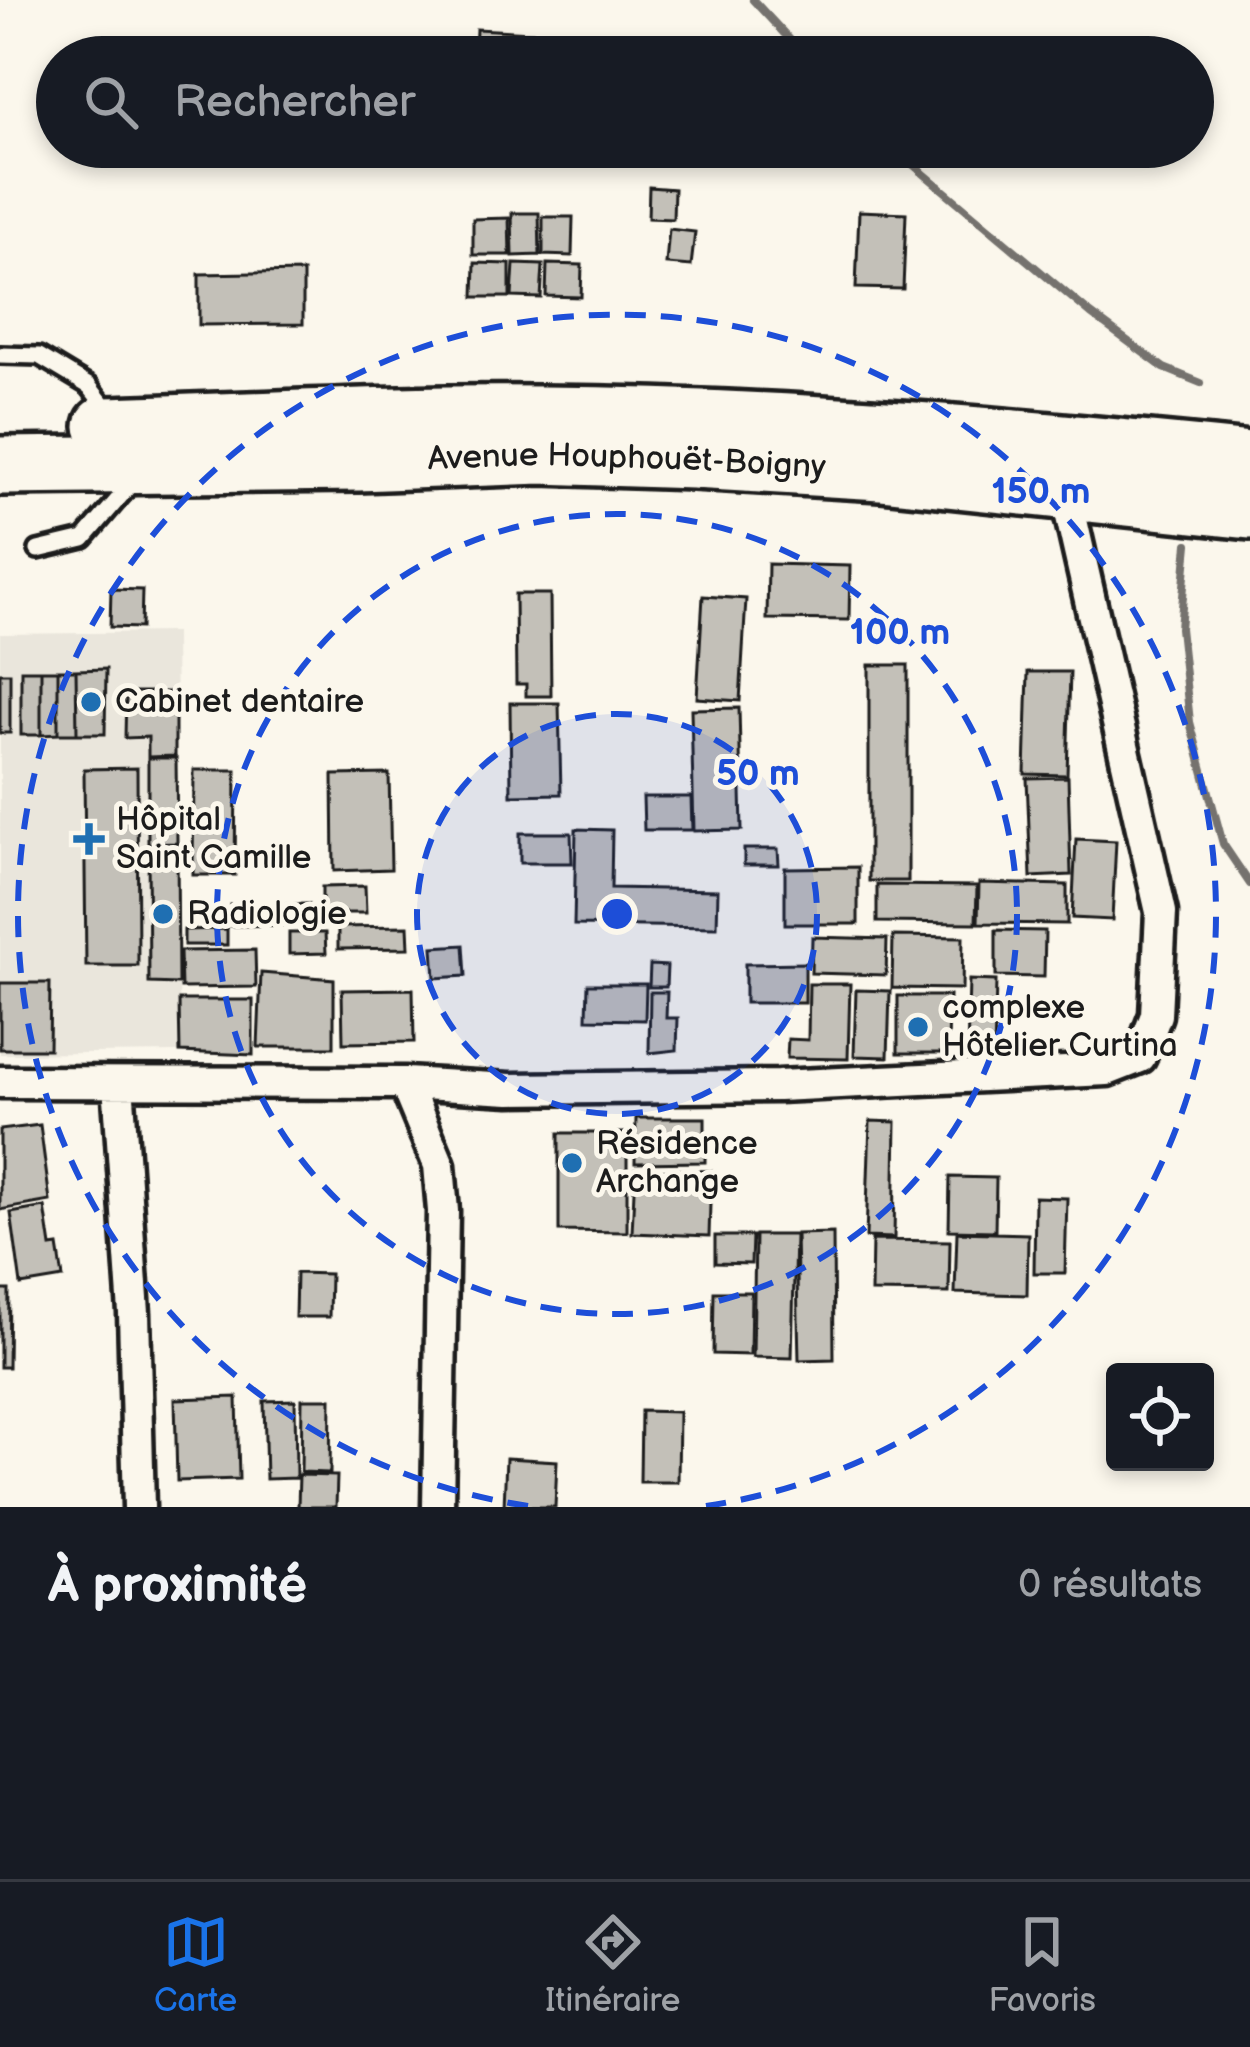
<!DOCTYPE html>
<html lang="fr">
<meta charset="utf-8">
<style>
body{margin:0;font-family:"Balsamiq Sans",sans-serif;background:#242831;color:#f1f3f6}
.controls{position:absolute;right:36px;bottom:36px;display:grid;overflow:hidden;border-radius:12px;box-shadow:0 6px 18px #0003}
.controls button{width:108px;height:108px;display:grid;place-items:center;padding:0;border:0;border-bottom:3px solid #363941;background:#171b24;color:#f1f3f6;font:60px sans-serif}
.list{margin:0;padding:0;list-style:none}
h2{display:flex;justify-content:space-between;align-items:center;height:156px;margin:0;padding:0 48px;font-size:51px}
h2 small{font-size:39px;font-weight:400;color:#9ea1a6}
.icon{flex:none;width:66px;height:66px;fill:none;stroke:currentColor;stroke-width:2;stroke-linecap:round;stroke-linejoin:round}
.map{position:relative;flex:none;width:1250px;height:1507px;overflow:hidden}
.search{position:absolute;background:#171b24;box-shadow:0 6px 18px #0003;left:36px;right:36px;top:36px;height:132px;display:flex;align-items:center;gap:30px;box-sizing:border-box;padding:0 42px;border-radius:66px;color:#9ea1a6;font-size:45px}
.sheet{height:372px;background:#171b24}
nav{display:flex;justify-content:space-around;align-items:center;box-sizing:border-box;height:168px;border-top:3px solid #363941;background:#171b24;font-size:33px;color:#9ea1a6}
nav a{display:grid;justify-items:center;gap:6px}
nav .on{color:#1a73e8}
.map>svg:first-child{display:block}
</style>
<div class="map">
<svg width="1250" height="1507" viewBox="0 0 1250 1507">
<rect width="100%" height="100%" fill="#fbf7ec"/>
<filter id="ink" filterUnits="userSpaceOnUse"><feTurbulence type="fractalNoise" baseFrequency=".00833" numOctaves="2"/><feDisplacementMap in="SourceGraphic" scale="24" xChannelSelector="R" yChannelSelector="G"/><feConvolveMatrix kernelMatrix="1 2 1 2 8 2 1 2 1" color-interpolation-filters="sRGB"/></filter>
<g filter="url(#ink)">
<path fill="#eae6dc" d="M 175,632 L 180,1052 L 0,1054 L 0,634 Z"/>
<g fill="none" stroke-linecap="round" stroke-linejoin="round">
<path stroke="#74726e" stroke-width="8" d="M 753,0 L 806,57
M 892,147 L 1091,314 L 1164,368 L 1201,383
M 1188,544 L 1180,628 L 1190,722 L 1223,844 L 1250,884"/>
</g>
<path fill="#c3c0b8" stroke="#1c1c1c" stroke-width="3" d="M 476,29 L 548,33 L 547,57 L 475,53 Z
M 588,34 L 588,57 L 551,57 L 551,35 Z
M 649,187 L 674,189 L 673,219 L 648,218 Z
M 859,211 L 906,213 L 903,289 L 856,288 Z
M 512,213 L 539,213 L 540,255 L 513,256 Z
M 543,217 L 573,217 L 572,256 L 543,255 Z
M 509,218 L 510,255 L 473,255 L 473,219 Z
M 669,229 L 695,232 L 691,266 L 666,264 Z
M 475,263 L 510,264 L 510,297 L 474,297 Z
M 514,264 L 543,265 L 541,298 L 512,297 Z
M 547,264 L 582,265 L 581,297 L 546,296 Z
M 303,272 L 303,324 L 199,325 L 199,274 Z
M 768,564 L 850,566 L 849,620 L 767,619 Z
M 111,589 L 142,590 L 141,628 L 110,627 Z
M 515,594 L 550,594 L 551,696 L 526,696 L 526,684 L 516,684 Z
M 703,596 L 746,599 L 740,701 L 697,698 Z
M 869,665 L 908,665 L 908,881 L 869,881 Z
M 106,669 L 105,734 L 77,734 L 76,670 Z
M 21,670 L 41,670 L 41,735 L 21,735 Z
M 41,670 L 58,670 L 58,734 L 41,735 Z
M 58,670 L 76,670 L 77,734 L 58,734 Z
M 1028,672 L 1070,672 L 1067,775 L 1025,774 Z
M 0,673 L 10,673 L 10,733 L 0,733 Z
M 126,692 L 175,692 L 175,756 L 148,757 L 148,737 L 125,738 Z
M 510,703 L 559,703 L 561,794 L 511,795 Z
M 739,708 L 742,830 L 694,831 L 691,709 Z
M 148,758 L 176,758 L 177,843 L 148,844 Z
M 137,768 L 138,966 L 86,966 L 84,769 Z
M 194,770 L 236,770 L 235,875 L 193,875 Z
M 389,774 L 391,869 L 334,871 L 333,775 Z
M 1068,777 L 1071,875 L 1031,877 L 1027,778 Z
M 643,797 L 691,797 L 692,830 L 644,830 Z
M 576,829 L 612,830 L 611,888 L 718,890 L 717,927 L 574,925 Z
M 520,833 L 571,833 L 572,863 L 520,863 Z
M 1076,839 L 1116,841 L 1112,920 L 1072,918 Z
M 177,845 L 178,984 L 149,983 L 148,846 Z
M 744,849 L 778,849 L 779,865 L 744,865 Z
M 858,867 L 858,924 L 785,924 L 785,868 Z
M 979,883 L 1067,885 L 1067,924 L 978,923 Z
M 877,885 L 977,886 L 976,923 L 877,922 Z
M 365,886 L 366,913 L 322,913 L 322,887 Z
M 309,904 L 309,925 L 231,926 L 230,905 Z
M 408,926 L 409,948 L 338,949 L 338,927 Z
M 227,929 L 227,945 L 184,945 L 184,930 Z
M 996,930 L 1045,931 L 1044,977 L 996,976 Z
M 289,933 L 325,933 L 326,953 L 289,954 Z
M 893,936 L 963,937 L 962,989 L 892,988 Z
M 812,937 L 887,939 L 886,975 L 811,973 Z
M 464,945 L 466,976 L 435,978 L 433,947 Z
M 255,950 L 256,987 L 181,988 L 180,951 Z
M 805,963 L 805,1003 L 745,1003 L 745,964 Z
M 650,965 L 667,966 L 666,987 L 649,987 Z
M 261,973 L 334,979 L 334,1047 L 258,1047 Z
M 969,980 L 996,981 L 994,1056 L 967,1055 Z
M 0,983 L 50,983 L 49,1049 L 0,1049 Z
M 588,984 L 646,984 L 645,1020 L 587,1019 Z
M 809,984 L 850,984 L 848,1059 L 787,1058 L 788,1039 L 808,1040 Z
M 413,989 L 414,1042 L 343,1043 L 342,990 Z
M 856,990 L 890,991 L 888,1057 L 854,1056 Z
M 650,992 L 667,992 L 666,1018 L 678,1018 L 677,1050 L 649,1053 Z
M 898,996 L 949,996 L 948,1053 L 898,1053 Z
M 179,1000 L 253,1000 L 253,1055 L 180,1052 Z
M 636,1118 L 705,1118 L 705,1162 L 635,1163 Z
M 870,1121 L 896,1122 L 894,1238 L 866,1237 Z
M 40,1125 L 50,1201 L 0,1210 L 0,1130 Z
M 559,1133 L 627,1133 L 627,1232 L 559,1231 Z
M 635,1169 L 711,1171 L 709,1236 L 632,1233 Z
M 950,1177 L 996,1178 L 995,1231 L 949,1230 Z
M 1035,1197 L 1067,1198 L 1065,1273 L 1034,1273 Z
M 45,1207 L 51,1247 L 58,1246 L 63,1278 L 21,1285 L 11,1213 Z
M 957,1232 L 1028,1234 L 1027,1295 L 955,1293 Z
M 833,1233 L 834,1359 L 799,1360 L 796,1234 Z
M 755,1235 L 795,1235 L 792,1358 L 753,1357 Z
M 715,1236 L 752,1236 L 751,1264 L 715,1263 Z
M 872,1240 L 950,1241 L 949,1293 L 871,1292 Z
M 296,1273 L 330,1274 L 329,1317 L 295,1317 Z
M 0,1290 L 9,1290 L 8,1367 L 0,1367 Z
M 714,1292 L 751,1292 L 750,1355 L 713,1354 Z
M 237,1397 L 239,1479 L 177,1481 L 175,1399 Z
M 302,1399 L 331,1399 L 330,1473 L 301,1472 Z
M 295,1400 L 296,1478 L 266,1479 L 264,1401 Z
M 641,1411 L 679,1412 L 678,1482 L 640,1482 Z
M 506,1458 L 557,1461 L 555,1507 L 504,1507 Z
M 299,1475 L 337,1476 L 336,1507 L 298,1507 Z"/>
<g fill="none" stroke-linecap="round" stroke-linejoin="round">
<g stroke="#1c1c1c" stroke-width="24">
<path id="lane" d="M 0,355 L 39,356 L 89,386 L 110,413
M 38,550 L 84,539 L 137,477"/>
</g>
<g stroke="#1c1c1c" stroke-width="39">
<path id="street" d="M 0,1082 L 405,1083 L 510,1089 L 778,1086 L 1107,1070 L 1140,1057 L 1156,1015 L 1161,912 L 1065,490
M 118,1083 L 134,1313 L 139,1507
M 405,1083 L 439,1165 L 443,1211 L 438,1507"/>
</g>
<g stroke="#1c1c1c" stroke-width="66">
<g id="highway">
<path d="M 104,426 C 250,422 396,413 541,415 C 779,417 1014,437 1250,461"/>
<path id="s1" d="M 0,466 L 358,462 L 542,455 L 694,460 L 881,471 L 1250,510"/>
</g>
</g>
<use href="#lane" stroke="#fbf7ec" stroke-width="15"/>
<use href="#street" stroke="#fbf7ec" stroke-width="30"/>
<use href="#highway" stroke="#fbf7ec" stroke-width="57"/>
</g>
</g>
<circle cx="617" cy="914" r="200" fill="#1d4ed8" fill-opacity=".12"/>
<g fill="none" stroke="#1d4ed8" stroke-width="6" stroke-dasharray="21 15">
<circle cx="617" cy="914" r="200"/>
<circle cx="617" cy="914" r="400"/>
<path d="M528 1506A599 599 0 1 1 706 1506"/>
</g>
<g fill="#1f6fb2" stroke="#fbf7ec" stroke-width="4.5">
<circle cx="91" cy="702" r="12"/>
<path d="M83 821h12v12h12v12h-12v12h-12v-12h-12v-12h12z"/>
<circle cx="163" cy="914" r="12"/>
<circle cx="918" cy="1027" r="12"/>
<circle cx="572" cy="1163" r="12"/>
</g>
<g text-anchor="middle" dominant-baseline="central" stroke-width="10" stroke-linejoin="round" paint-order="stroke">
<g font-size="33" fill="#1c1c1c" stroke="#fbf7ec">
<text stroke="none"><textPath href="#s1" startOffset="627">Avenue Houphouët-Boigny</textPath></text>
</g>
<g font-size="33" fill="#1c1c1c" stroke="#fbf7ec" text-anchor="start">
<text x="115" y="702">Cabinet dentaire</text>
<text x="116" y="820">Hôpital<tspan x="116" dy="38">Saint Camille</tspan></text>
<text x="187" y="914">Radiologie</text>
<text x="942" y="1008">complexe<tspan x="942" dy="38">Hôtelier Curtina</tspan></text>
<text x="596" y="1144">Résidence<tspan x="596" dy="38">Archange</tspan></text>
</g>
</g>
<circle cx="617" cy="914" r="18" fill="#1d4ed8" stroke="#fbf7ec" stroke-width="6"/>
<g font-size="36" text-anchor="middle" font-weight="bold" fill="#1d4ed8" stroke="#fbf7ec" stroke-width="10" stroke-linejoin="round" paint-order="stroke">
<text x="1041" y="503">150 m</text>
<text x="900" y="644">100 m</text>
<text x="758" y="785">50 m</text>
</g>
</svg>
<div class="controls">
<button><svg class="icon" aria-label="locate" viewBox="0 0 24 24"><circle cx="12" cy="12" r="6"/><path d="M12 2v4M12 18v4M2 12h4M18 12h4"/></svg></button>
</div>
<div class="search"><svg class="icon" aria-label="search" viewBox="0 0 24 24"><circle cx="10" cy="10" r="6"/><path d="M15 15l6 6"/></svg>Rechercher</div>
</div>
<section class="sheet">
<h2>À proximité<small>0 résultats</small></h2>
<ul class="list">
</ul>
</section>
<nav>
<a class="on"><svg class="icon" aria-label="map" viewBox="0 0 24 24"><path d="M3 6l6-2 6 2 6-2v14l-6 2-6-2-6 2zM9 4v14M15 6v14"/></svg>Carte</a>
<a><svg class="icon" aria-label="directions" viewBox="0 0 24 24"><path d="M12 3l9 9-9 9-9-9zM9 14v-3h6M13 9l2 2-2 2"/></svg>Itinéraire</a>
<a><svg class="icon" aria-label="saved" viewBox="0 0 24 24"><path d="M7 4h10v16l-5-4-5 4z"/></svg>Favoris</a>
</nav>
